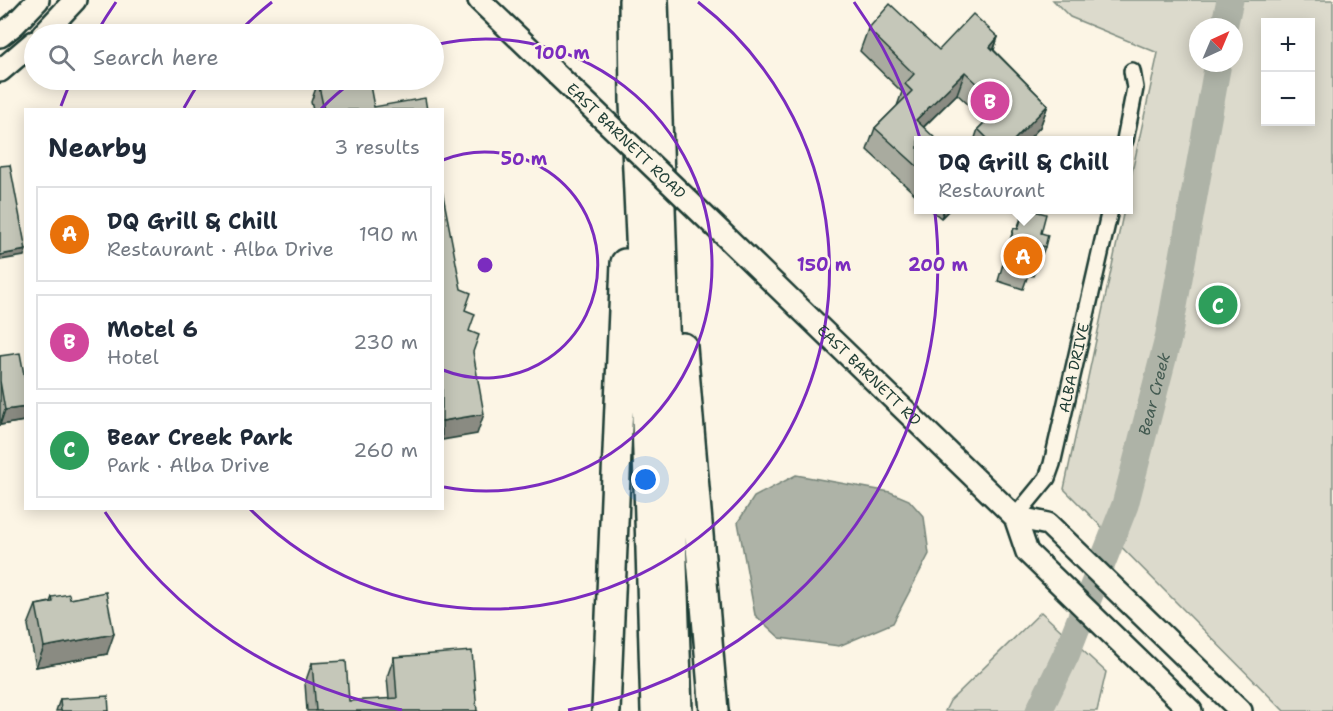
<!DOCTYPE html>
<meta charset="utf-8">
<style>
body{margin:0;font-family:"Shantell Sans",sans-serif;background:#f2f2f3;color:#1f2937}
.controls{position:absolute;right:18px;top:18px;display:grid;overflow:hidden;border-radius:0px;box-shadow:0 3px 15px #0003}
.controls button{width:54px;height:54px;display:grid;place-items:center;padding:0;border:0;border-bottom:2px solid #e0e1e3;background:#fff;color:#1f2937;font:30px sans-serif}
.compass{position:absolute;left:1189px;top:18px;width:54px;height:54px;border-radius:50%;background:#fff;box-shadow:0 3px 15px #0003;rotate:44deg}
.you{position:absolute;left:646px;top:480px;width:21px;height:21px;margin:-15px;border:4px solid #fff;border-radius:50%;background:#1a73e8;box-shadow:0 0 0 9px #1a73e833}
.badge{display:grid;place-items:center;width:39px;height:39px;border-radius:50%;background:#0f766e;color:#fff;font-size:20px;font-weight:700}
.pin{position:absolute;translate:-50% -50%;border:3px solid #fff;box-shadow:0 2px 6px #0006}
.popup{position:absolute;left:914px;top:136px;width:219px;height:78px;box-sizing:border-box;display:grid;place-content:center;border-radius:0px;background:#fff;filter:drop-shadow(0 2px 4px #0005);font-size:20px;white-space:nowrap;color:#747a83}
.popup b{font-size:22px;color:#1f2937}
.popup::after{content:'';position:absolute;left:50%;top:100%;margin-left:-12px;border:12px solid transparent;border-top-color:#fff}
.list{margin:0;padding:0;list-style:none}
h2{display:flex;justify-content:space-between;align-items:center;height:78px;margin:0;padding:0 24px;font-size:26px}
h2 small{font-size:20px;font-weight:400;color:#747a83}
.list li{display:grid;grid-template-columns:39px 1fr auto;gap:18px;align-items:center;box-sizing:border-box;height:96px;margin:0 12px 12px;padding:0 12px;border:2px solid #e0e1e3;border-radius:0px}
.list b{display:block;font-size:22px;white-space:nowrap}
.list p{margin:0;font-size:20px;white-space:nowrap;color:#747a83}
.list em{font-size:20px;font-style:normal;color:#747a83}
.icon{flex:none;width:33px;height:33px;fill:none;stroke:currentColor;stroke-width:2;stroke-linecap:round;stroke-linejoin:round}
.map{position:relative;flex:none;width:1333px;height:711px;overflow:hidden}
.search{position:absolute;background:#fff;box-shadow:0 3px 15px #0003;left:24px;top:24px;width:420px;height:66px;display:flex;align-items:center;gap:15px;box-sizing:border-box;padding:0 21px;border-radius:33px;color:#747a83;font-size:22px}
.panel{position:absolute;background:#fff;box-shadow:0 3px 15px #0003;left:24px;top:108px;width:420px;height:402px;border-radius:0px}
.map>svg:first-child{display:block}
</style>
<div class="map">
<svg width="1333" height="711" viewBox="0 0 1333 711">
<rect width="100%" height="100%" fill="#fcf5e5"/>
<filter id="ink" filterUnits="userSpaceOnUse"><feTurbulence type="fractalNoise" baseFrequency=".0167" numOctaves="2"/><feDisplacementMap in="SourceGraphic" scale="12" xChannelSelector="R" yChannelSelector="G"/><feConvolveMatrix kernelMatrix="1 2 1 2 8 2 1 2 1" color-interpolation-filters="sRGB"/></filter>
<g filter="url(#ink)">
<path fill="#dcdacc" stroke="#7e8c80" stroke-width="1.5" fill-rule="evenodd" d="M 1053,0 L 1333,0 L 1333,711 L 1284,711 L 1064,489 L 1124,210 L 1128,210 L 1128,190 L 1158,53 L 1070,17 ZM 1266,22 L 1310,22 L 1310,122 L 1266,122 ZM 1198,27 L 1234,27 L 1234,63 L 1198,63 Z
M 1041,612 L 1106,672 L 1097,711 L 945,711 L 950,701 Z"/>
<path fill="#aeb3a7" stroke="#758479" stroke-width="1.5" d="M 796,475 L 890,492 L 909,500 L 924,517 L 929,554 L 893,623 L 839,646 L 780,638 L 755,615 L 738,522 L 754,497 Z"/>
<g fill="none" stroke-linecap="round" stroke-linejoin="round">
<g stroke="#aeb3a7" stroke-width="27">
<path d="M 1224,27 L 1230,0"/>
<path id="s1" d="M 1039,711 L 1066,655 L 1125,505 L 1168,339 L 1218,63"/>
</g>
<g stroke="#1f3d34" stroke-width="20">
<g id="street">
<path d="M 1125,140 L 1135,88 L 1132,71"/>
<path id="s2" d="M 1015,517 L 1047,478 L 1052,464 L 1110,210"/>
</g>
</g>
<g stroke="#1f3d34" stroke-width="26">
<g id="secondary">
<path d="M 479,0 L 573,90"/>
<path d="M 43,34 L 75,0"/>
<path d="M 0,36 L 15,24 L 38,0"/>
<path d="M 0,71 L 34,42"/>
<path id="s3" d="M 721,232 L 1015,517 L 1027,552 L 1191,711"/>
<path d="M 1015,517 L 1048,524 L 1241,711"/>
</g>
</g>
<g stroke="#1f3d34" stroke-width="32">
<path id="highway" d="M 633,0 L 634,103 L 641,259 L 655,711
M 654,0 L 678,711
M 683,347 L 714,711
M 606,711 L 625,263"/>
</g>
<use href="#street" stroke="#fcf5e5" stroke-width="15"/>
<use href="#secondary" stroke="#fcf5e5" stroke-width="21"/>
<use href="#highway" stroke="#fcf5e5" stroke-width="27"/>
<g stroke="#1f3d34" stroke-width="26" stroke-linecap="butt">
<path id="secondary-bridge" d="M 573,90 L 721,232"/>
</g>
<use href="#secondary-bridge" stroke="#fcf5e5" stroke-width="21"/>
</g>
<path fill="#a9ab9f" stroke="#1f3d34" stroke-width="1.5" d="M 868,29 L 939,50 L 998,37 L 994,50 L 1048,105 L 1040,127 L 1027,141 L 974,141 L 978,129 L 986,121 L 957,94 L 924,127 L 918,141 L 918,197 L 867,150 L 875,128 L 897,106 L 902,92 L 860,51 Z
M 318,82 L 374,107 L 427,110 L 313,110 L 311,102 Z
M 931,210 L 949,210 L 941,218 Z
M 1024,210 L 1041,233 L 1045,247 L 1033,276 L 1028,275 L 1023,289 L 998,281 L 1009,243 L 1014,228 L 1017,229 Z
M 0,356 L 24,421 L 0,425 Z
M 52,597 L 70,599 L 107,654 L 36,667 L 28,625 L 36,605 L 50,602 Z
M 394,657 L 477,711 L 307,711 L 305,683 L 312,663 L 349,701 L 389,699 L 387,677 Z
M 60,699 L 109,711 L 56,711 Z"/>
<path fill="#8a8b82" stroke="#1f3d34" stroke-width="1.5" d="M 998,37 L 990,59 L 990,47 Z
M 965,72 L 957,94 L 908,142 L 916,120 Z
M 1048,105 L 1040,127 L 1027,141 L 1013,141 Z
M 944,210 L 949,210 L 941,218 Z
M 26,250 L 24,256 L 0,260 L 0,255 Z
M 26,407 L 26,416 L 24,421 L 0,425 L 5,410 Z
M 484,414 L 477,434 L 442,440 L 442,421 Z
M 114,634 L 107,654 L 36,667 L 44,647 Z"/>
<path fill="#c5c7b9" stroke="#1f3d34" stroke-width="1.5" d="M 890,4 L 939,50 L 973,14 L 998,37 L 990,47 L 1048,105 L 1013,141 L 990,141 L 978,129 L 1001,106 L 965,72 L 916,120 L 938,141 L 918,141 L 918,167 L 875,128 L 912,91 L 905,84 L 914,74 L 868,29 Z
M 332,80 L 369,80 L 374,107 L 425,98 L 427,110 L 324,110 L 318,82 Z
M 10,165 L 26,250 L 0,255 L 0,166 Z
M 442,190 L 461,289 L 471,293 L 465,310 L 475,314 L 469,331 L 479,335 L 473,352 L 484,414 L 442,421 Z
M 1024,210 L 1030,210 L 1046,214 L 1041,233 L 1048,235 L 1045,247 L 1042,246 L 1038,260 L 1033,259 L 1029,273 L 1003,266 L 1014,228 L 1018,229 Z
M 20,353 L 26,385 L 26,407 L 5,410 L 0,381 L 0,356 Z
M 106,592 L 114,634 L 44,647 L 36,605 L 53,602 L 52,597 L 69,594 L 70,599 Z
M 472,651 L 477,711 L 316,711 L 312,663 L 346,661 L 349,701 L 397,698 L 394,657 Z
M 108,696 L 109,711 L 61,711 L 60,699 Z"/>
</g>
<g fill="none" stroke="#7b2cbf" stroke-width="3">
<path d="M443 160A113 113 0 1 1 443 370"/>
<path d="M321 109A226 226 0 0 1 355 80M434 45A226 226 0 1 1 444 487"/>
<path d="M184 108A339 339 0 0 1 201 80M237 34A339 339 0 0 1 272 2M698 2A339 339 0 1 1 250 509"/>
<path d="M402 710A453 453 0 0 1 105 512M61 106A453 453 0 0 1 71 81M97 32A453 453 0 0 1 116 2M854 2A453 453 0 0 1 568 710"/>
</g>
<g text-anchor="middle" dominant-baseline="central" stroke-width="5" stroke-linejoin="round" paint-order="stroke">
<g font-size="15" fill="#1f3d34" stroke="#fcf5e5">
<text transform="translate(626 141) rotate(44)">EAST BARNETT ROAD</text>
<text stroke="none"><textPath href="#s2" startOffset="164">ALBA DRIVE</textPath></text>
<text stroke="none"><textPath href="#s3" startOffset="206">EAST BARNETT RD</textPath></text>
</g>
<g font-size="16" font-style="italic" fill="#435a51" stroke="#fcf5e5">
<text stroke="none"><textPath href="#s1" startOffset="338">Bear Creek</textPath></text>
</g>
</g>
<circle cx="485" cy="265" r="9" fill="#7b2cbf" stroke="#fcf5e5" stroke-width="3"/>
<g font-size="18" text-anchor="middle" font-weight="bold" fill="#7b2cbf" stroke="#fcf5e5" stroke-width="5" stroke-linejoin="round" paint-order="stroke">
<text x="562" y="59">100 m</text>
<text x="524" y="165">50 m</text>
<text x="824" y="271">150 m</text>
<text x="938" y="271">200 m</text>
</g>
</svg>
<div class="controls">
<button>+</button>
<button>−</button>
</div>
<svg class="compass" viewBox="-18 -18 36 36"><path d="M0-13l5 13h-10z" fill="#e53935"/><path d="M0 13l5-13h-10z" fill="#747a83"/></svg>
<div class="you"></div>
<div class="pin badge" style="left:1023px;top:256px;background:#e8710a">A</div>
<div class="popup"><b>DQ Grill &amp; Chill</b>Restaurant</div>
<div class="pin badge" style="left:990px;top:101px;background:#d1479c">B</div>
<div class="pin badge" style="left:1218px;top:305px;background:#2e9e5b">C</div>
<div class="search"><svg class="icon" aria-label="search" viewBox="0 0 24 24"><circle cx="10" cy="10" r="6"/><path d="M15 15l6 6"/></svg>Search here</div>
<section class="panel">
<h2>Nearby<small>3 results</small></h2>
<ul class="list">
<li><span class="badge" style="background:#e8710a">A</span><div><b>DQ Grill &amp; Chill</b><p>Restaurant · Alba Drive</p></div><em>190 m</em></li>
<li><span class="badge" style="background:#d1479c">B</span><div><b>Motel 6</b><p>Hotel</p></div><em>230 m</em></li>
<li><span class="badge" style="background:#2e9e5b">C</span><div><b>Bear Creek Park</b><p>Park · Alba Drive</p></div><em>260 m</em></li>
</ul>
</section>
</div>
